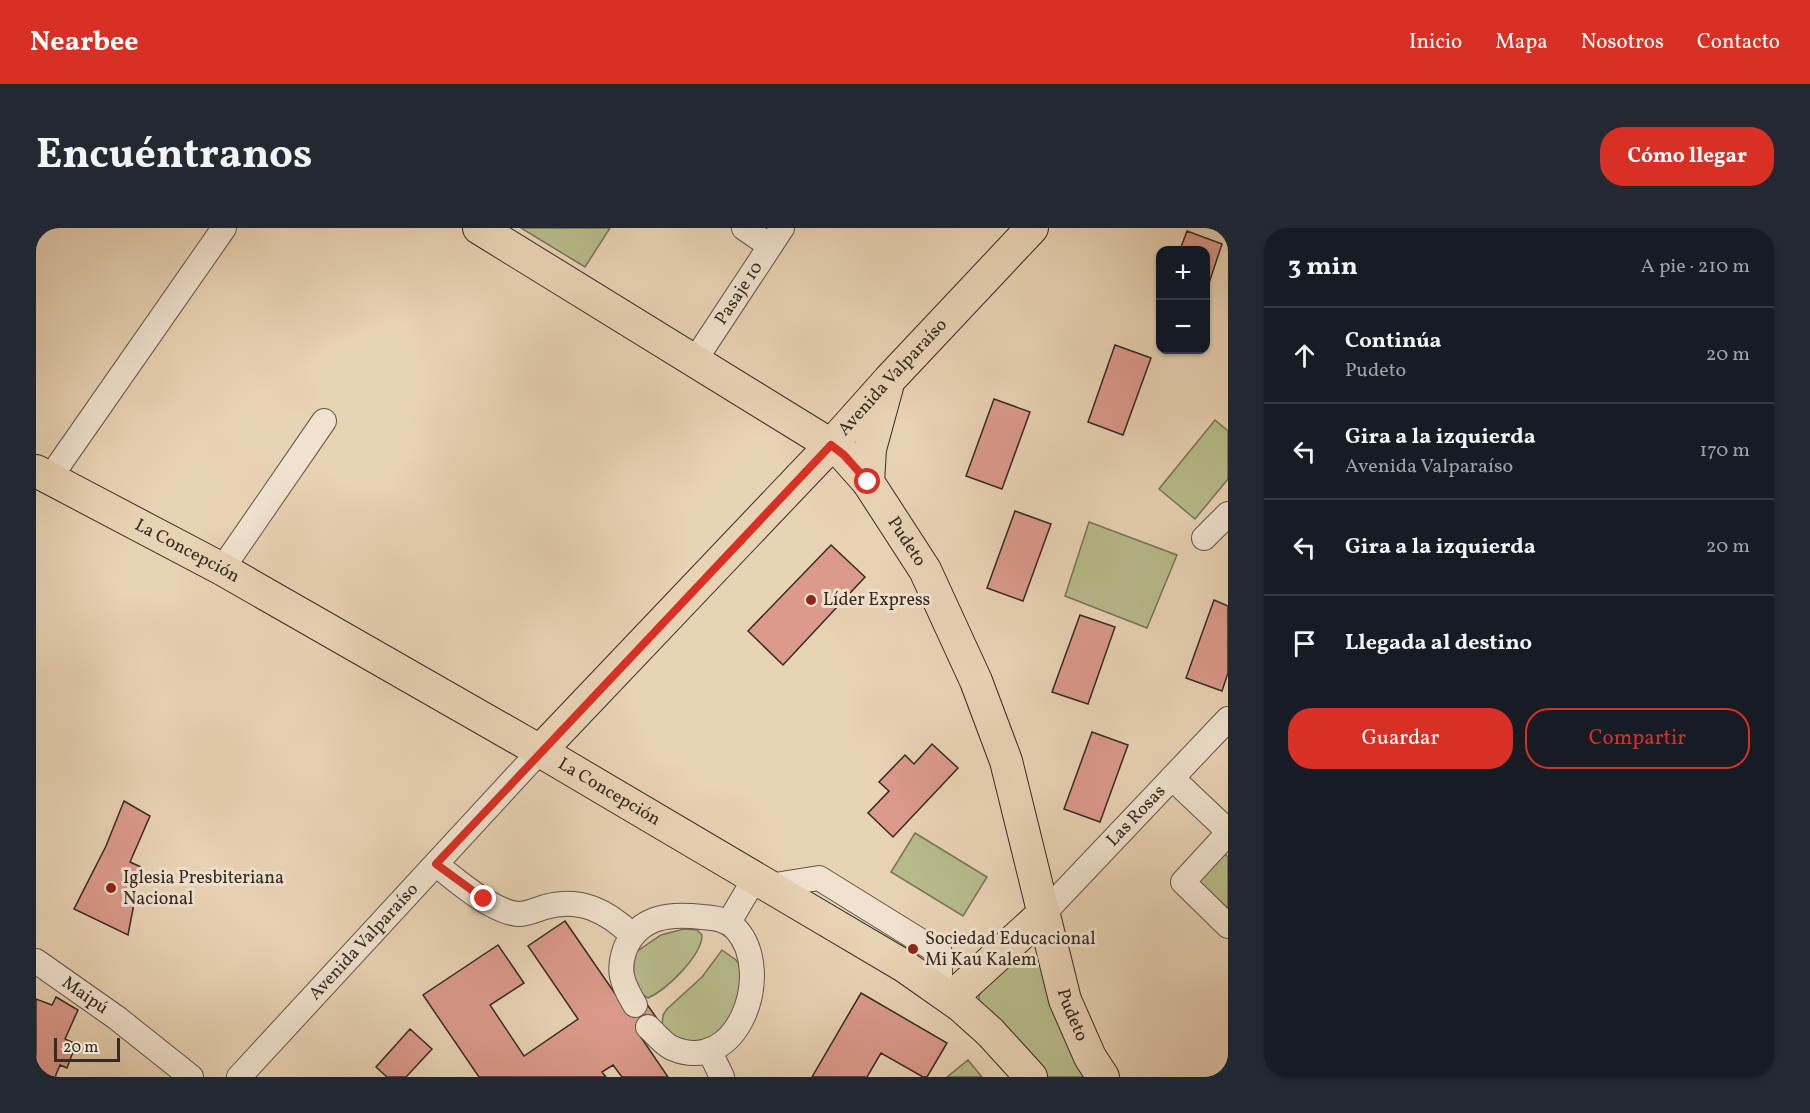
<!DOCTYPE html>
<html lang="es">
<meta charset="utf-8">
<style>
body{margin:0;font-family:Vollkorn,serif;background:#242831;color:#f1f3f6}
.controls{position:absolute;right:18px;top:18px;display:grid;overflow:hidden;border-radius:12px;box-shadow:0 2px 4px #0004}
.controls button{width:54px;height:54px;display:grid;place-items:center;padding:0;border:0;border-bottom:2px solid #363941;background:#171b24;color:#f1f3f6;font:30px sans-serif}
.scale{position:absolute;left:18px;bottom:15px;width:66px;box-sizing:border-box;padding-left:6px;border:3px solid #352b23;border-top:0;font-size:16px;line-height:21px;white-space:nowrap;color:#352b23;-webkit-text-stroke:4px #f1e2cf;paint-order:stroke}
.stop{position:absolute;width:18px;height:18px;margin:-14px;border:4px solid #d93025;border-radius:50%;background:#fff}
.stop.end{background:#d93025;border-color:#fff;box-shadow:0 2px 6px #0008}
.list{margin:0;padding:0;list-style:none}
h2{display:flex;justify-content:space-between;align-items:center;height:78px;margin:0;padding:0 24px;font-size:26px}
h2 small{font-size:20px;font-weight:400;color:#9ea1a6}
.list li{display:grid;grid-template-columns:39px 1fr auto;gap:18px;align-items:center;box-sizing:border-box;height:96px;padding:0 24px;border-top:2px solid #363941}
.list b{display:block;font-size:22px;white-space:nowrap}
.list p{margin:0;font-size:20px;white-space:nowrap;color:#9ea1a6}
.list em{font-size:20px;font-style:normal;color:#9ea1a6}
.actions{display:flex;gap:12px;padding:18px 24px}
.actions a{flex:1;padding:14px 0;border:2px solid #d93025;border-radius:24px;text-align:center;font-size:21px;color:#d93025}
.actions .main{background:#d93025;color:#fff}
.icon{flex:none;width:33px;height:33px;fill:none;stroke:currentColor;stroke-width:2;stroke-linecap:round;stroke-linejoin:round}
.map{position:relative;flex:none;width:1192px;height:849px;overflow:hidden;border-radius:24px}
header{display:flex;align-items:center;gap:36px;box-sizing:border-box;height:84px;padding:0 30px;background:#d93025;color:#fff}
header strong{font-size:28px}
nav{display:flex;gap:33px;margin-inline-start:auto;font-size:21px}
.intro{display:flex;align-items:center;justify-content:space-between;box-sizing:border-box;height:144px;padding:0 36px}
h1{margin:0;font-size:42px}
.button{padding:15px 27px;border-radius:24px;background:#d93025;color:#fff;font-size:21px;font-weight:700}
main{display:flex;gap:36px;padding:0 36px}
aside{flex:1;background:#171b24;border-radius:24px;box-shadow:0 2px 4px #0004}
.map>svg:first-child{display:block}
</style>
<header>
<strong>Nearbee</strong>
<nav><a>Inicio</a><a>Mapa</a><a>Nosotros</a><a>Contacto</a></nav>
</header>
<div class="intro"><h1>Encuéntranos</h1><a class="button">Cómo llegar</a></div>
<main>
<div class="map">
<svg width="1192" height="849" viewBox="0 0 1192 849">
<rect width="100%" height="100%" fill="#e9d3b5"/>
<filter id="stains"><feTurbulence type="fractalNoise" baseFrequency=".00333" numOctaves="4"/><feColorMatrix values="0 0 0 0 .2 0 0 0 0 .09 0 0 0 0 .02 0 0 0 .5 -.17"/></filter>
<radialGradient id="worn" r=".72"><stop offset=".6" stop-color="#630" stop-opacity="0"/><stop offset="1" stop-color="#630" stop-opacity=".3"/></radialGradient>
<path fill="#b8bc8c" stroke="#767458" stroke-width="1.5" d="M 485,0 L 574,0 L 549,39 Z
M 1179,192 L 1192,203 L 1192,251 L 1159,291 L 1123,261 Z
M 1053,294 L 1141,327 L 1111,400 L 1029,368 Z
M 879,605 L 951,649 L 927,688 L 855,644 Z
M 1185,622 L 1192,629 L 1192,688 L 1156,654 Z
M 648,701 L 661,702 L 666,707 C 666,728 630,762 612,770 C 595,762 596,738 600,724 L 625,707 Z
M 686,722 L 700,732 L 705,739 L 708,767 L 681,810 L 643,815 L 626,798 L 627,787 L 631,781 L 666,749 Z
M 983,727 L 996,728 L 1008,737 L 1055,849 L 1008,849 L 943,774 L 943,768 L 946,761 Z
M 932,832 L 946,849 L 911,849 Z"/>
<path fill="#dc9a8c" stroke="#352b23" stroke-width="1.5" d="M 1151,3 L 1186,16 L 1170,64 L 1170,22 L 1144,22 Z
M 1079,117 L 1115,130 L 1087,207 L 1052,194 Z
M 958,171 L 994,184 L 966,261 L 930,248 Z
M 979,283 L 1015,296 L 987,373 L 951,360 Z
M 795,317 L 829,349 L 747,437 L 712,403 Z
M 1178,372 L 1192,378 L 1192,445 L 1186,463 L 1150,450 Z
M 1044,387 L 1079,399 L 1052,476 L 1016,464 Z
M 1056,504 L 1092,517 L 1064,594 L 1028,581 Z
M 896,516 L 922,540 L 857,609 L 832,585 L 853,563 L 843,554 L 869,527 L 878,536 Z
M 88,573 L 114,588 L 94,634 L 105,639 L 92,707 L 38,681 L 70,618 Z
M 529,693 L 591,783 L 608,772 L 622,792 L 602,805 L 632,849 L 586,849 L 577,837 L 566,844 L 570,849 L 443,849 L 387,767 L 462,717 L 488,755 L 454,777 L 488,828 L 542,791 L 492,718 Z
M 825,765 L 911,815 L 891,849 L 887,849 L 845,825 L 831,849 L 776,849 Z
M 20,769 L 42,782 L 29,811 L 40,816 L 31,840 L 24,837 L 19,849 L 0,849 L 0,771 L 16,777 Z
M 374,801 L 396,821 L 370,849 L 351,849 L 340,839 Z"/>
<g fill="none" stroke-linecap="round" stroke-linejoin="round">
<g stroke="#625548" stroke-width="26">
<g id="minor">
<path d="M 708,0 L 734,18"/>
<path id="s1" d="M 659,132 L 746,0"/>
<path d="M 13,251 L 188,0"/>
<path d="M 1168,310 L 1192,286"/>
<path d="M 186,341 L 288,193"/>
<path d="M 1136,550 L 1192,603"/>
<path d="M 1192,605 L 1147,654 L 1192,698"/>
<path d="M 400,636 C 419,652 457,684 482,686 C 492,686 499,682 509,679 C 544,669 571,683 596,707"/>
<path d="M 733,658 L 783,650 L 904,725 L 904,763"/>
<path id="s2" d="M 1008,685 L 1192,491"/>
<path d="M 693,694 L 719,650"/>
<path id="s3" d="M 0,733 L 81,790 L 155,849"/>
<path d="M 599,777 C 594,768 588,759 586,748 C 584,739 586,730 589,721 C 603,688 634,685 666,689 C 679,690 691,691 700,701 C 739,744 702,849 636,820 C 626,815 620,806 612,799"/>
<path d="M 673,822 L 686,849"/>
<path id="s4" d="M 203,849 L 504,523"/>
</g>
</g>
<g stroke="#352b23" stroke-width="34">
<g id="major">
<path id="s5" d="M 443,0 L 795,217 L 808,227 L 832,254 L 889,342 L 940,453 L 970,533 L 1029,772 L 1054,829 L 1067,849"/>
<path id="s6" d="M 0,243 L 186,341 L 504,523 L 868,738 L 925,778 L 954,804 L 995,849"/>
<path d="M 832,254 L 834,221 L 851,159"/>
<path id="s7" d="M 504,523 L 795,217 L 853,152 L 996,0"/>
<path d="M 915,770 L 1008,685"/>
</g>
</g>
<use href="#minor" stroke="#f1e2cf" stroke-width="24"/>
<use href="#major" stroke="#e9d3b5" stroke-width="32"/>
</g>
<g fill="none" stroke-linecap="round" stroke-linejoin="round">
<path stroke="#d93025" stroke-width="8" d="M 448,671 L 400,636 L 795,217 L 808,227 L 832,254"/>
</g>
<g fill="#8f2418" stroke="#f1e2cf" stroke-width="2">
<circle cx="775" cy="372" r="6"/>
<circle cx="75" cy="660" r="6"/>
<circle cx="877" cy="721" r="6"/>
</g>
<g text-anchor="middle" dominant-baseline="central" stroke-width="6" stroke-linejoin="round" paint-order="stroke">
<g font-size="18" fill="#352b23" stroke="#f1e2cf">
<text stroke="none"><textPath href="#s1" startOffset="80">Pasaje 10</textPath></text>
<text stroke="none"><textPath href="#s7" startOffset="514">Avenida Valparaíso</textPath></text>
<text stroke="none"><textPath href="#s5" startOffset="537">Pudeto</textPath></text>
<text stroke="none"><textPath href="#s6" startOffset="171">La Concepción</textPath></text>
<text stroke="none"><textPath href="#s6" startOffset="657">La Concepción</textPath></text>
<text stroke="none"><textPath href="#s2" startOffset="134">Las Rosas</textPath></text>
<text stroke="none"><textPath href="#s4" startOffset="184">Avenida Valparaíso</textPath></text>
<text stroke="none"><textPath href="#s3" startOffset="60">Maipú</textPath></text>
<text stroke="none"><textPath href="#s5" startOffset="1041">Pudeto</textPath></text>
</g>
<g font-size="18" fill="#352b23" stroke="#f1e2cf" text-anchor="start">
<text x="787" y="372">Líder Express</text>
<text x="87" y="650">Iglesia Presbiteriana<tspan x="87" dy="21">Nacional</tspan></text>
<text x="889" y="711">Sociedad Educacional<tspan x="889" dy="21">Mi Kau Kalem</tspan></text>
</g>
</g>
<rect width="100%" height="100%" filter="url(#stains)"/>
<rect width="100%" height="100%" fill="url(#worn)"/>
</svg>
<div class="controls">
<button>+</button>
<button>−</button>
</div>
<div class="scale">20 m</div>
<div class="stop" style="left:832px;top:254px"></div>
<div class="stop end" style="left:448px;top:671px"></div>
</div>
<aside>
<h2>3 min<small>A pie · 210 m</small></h2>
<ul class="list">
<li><svg class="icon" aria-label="ahead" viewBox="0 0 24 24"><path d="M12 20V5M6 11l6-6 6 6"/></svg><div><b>Continúa</b><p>Pudeto</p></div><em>20 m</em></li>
<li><svg class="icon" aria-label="left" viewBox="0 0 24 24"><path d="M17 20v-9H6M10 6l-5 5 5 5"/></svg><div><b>Gira a la izquierda</b><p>Avenida Valparaíso</p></div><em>170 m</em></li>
<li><svg class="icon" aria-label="left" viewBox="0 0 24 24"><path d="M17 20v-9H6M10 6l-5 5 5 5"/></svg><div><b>Gira a la izquierda</b></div><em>20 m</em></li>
<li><svg class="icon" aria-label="arrive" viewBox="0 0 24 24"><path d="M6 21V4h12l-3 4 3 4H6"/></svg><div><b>Llegada al destino</b></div></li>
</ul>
<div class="actions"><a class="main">Guardar</a><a>Compartir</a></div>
</aside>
</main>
